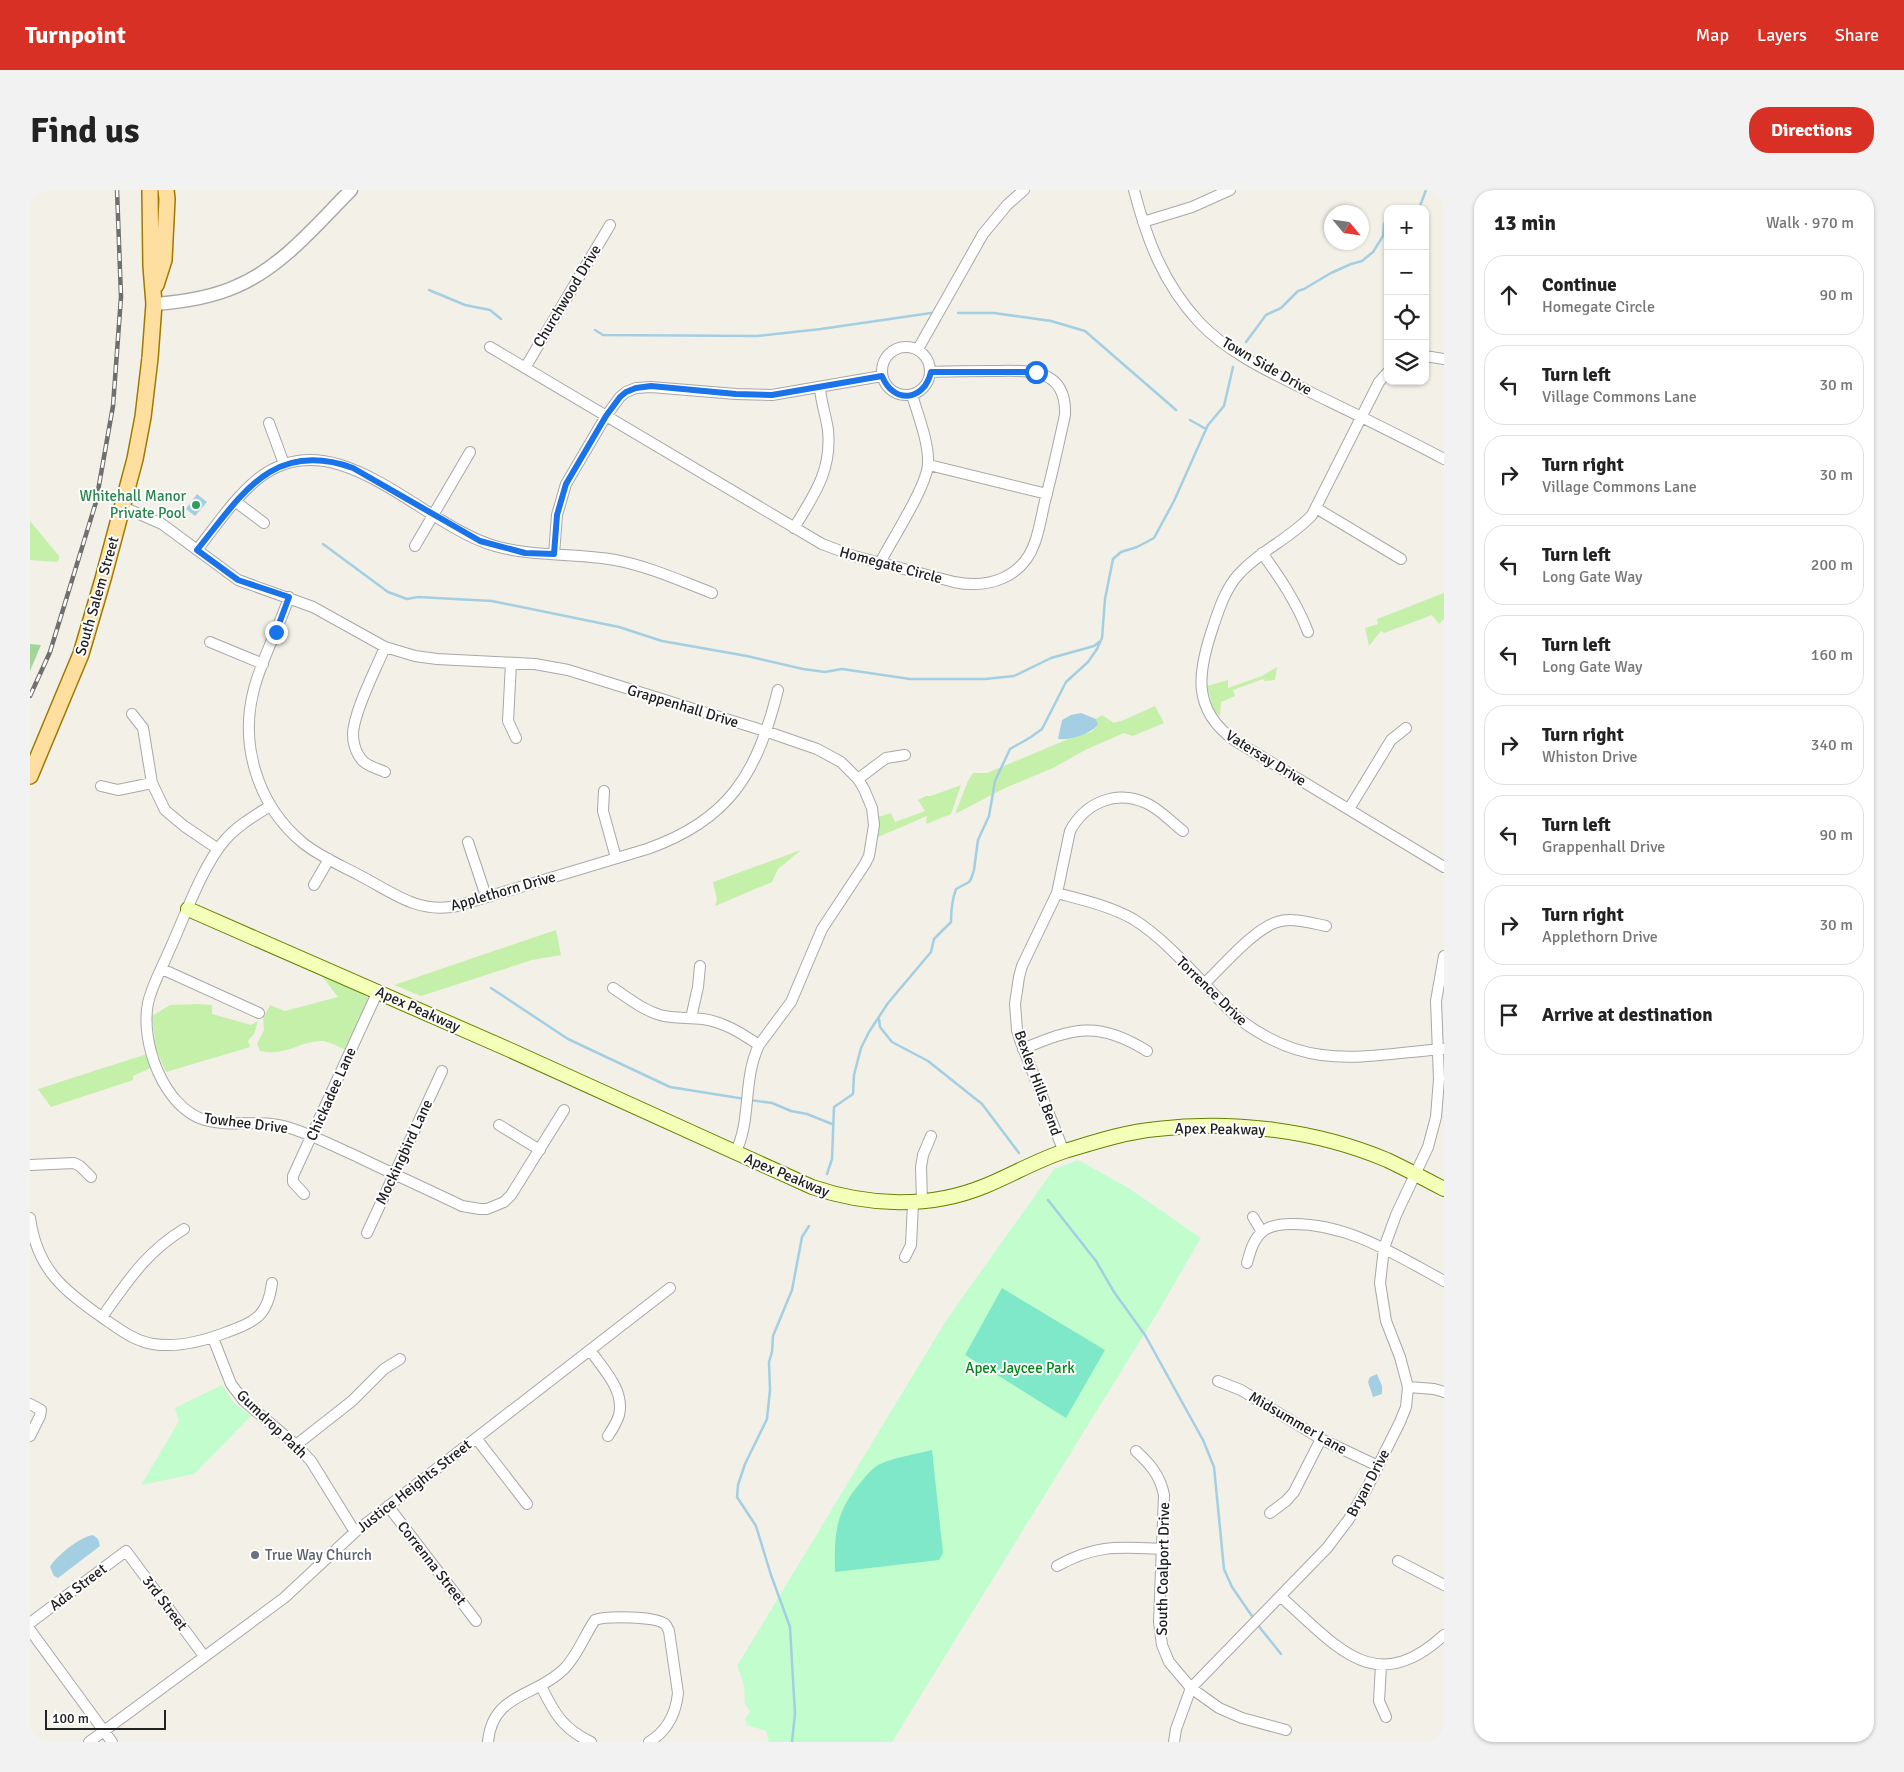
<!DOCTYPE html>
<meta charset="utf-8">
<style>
body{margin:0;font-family:Signika,sans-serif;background:#f2f2f2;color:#222}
.controls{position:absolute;right:15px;top:15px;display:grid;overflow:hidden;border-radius:10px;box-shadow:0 1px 4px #0004}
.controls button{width:45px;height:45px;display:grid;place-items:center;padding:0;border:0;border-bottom:1px solid #e0e0e0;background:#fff;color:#222;font:25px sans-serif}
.compass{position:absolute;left:1294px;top:15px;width:45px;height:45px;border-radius:50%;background:#fff;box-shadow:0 1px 4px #0004;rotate:119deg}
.scale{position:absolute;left:15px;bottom:12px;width:121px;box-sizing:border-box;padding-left:5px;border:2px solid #212121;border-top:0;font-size:14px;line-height:18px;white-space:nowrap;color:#212121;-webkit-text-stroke:4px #fff;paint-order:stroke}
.stop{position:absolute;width:15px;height:15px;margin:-11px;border:4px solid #1a73e8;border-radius:50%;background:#fff}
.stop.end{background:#1a73e8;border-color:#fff;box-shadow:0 1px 5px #0008}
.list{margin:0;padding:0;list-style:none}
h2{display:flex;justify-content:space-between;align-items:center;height:65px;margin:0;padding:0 20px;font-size:21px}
h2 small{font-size:16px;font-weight:400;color:#767676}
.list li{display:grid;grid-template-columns:32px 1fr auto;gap:15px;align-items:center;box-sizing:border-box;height:80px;margin:0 10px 10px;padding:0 10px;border:1px solid #e0e0e0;border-radius:20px}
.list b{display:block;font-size:19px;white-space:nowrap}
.list p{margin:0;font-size:16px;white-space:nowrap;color:#767676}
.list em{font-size:16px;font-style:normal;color:#767676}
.icon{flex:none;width:28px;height:28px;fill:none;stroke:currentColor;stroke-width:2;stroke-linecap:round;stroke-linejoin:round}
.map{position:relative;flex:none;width:1414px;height:1552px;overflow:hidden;border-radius:20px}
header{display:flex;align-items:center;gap:30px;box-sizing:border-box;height:70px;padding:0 25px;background:#d93025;color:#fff}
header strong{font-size:24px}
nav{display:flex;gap:28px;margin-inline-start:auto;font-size:18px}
.intro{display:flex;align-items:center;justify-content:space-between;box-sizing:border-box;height:120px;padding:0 30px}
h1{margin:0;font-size:35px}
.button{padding:12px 22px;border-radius:20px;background:#d93025;color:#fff;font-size:18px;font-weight:700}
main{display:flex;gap:30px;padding:0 30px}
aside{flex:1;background:#fff;border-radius:20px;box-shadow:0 1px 4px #0004}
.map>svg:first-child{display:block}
</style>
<header>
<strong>Turnpoint</strong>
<nav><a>Map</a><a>Layers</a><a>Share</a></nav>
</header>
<div class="intro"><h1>Find us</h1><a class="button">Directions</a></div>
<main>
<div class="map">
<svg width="1414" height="1552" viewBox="0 0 1414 1552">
<rect width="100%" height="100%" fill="#f2f0e7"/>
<path fill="#c5f0a9" d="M 0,331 L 29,366 L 29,370 L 26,372 L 0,370 Z
M 1414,403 L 1414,429 L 1409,434 L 1402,425 L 1354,443 L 1351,441 L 1339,456 L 1335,438 L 1348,434 L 1347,429 Z
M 1247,477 L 1245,490 L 1235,491 L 1233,489 L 1203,500 L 1205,506 L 1191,512 L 1190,526 L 1183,519 L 1177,496 L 1198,490 L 1198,498 L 1232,486 Z
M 1125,516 L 1134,533 L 1103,546 L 1094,543 L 1057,559 L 1023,578 L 975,598 L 925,624 L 938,591 L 943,583 L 957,583 L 1036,550 L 1061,542 L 1068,535 L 1066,529 L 1072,525 L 1084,533 L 1094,530 Z
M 931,595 L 921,624 L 896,634 L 897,626 L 848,647 L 848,627 L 861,623 L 865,632 L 895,621 L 888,610 L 896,606 L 901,606 Z
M 771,660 L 748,679 L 742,692 L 685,716 L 687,710 L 683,692 Z
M 526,740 L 531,765 L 502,770 L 391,806 L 364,795 Z
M 292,786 L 328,800 L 338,808 L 337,816 L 316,860 C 309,857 300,852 293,851 C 271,850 256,867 230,861 L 227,854 L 234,840 L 233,829 L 240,815 L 255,821 L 308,807 Z
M 169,814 L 182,815 L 182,824 L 221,835 L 228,831 L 224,844 L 218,851 L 220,857 L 136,882 L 126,859 L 122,826 L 140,815 Z
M 117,864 L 123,877 L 103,886 L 103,890 L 21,917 L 8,899 Z"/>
<path fill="#a4d598" d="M 0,454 L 11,455 L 0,481 Z"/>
<path fill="#c2fecd" d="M 1048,970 L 1097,997 L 1171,1048 L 1126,1125 L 862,1552 L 739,1552 L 736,1541 L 717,1535 L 715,1529 L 720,1522 L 715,1514 L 714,1495 L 707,1476 L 917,1129 L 1024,979 Z
M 192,1195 L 204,1213 L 221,1226 L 164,1284 L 111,1295 L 149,1231 L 145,1218 Z"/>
<path fill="#7fe8c9" d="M 972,1098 L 1075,1160 L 1036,1228 L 935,1165 Z
M 902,1260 L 913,1363 L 909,1370 L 805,1382 C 804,1345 805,1322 831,1292 C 836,1286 842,1278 850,1274 C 866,1267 886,1264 902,1260 Z"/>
<path fill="#a4cfe3" d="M 167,304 L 177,312 L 165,326 L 156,319 Z
M 1051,523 L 1066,529 L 1068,535 C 1058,545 1042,550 1028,549 L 1032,530 L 1041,525 Z
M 1347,1184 L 1352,1196 L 1352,1204 L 1343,1207 L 1338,1192 L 1340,1187 Z
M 63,1345 L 68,1349 L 70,1356 L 28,1388 L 24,1386 L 20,1377 C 26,1366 51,1346 63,1345 Z"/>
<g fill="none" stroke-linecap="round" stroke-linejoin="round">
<path stroke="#a4cfe3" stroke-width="2.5" d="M 1382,19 L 1390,16 L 1396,0
M 399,100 L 435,115 L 460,120 L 471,129
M 928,123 L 964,123 L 1021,131 L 1055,141 L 1146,220
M 565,140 L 573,145 L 727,146 L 791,139 L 901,123
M 1216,152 L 1236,125 L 1251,118 L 1268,101 L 1274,99 L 1301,83 L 1321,74 L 1332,71 L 1343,62 L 1353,46 L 1354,34 L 1358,28
M 1160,230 L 1176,239
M 293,354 L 358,402 L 377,409 L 388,407 L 462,411 L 589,437 L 632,451 L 717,466 L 773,479 L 795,482 L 812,479 L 880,489 L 955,489 L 984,486 L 1021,468 L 1064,456 L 1069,452
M 461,798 L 538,849 L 640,897 L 715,909
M 849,829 L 850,837 L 862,852 L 898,871 L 952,914 L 989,963
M 720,910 L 742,913 L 761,921 L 777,924 L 802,934
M 797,984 L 802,969 L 804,917 L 823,904 L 824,885 L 831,858 L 839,842 L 858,813 L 901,762 L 904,749 L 921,732 C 921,719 922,710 926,699 L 939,692 L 941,689 L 944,680 L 948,650 L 959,626 L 965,591 L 980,559 L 1001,547 L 1012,539 L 1036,492 L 1058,472 L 1067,459 L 1072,448 L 1075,409 L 1083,369 L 1091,362 L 1107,357 L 1124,348 L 1144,311 L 1173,246 L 1178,235 L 1194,216 L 1203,177
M 1018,1010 L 1066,1071 L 1084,1102 L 1115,1145 L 1173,1250 L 1184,1277 L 1194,1379 L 1202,1397 L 1224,1429
M 1227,1434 L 1251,1464
M 762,1552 L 765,1524 L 760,1437 L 741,1385 L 726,1336 L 707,1307 L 708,1295 L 715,1274 L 737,1229 L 740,1200 L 739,1172 L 742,1162 L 743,1146 L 762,1100 L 772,1047 L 779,1036"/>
<g stroke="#a8a8a8" stroke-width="12">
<path id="minor" d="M 1104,0 C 1117,50 1133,93 1169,132 C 1198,163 1240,182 1278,201 C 1323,223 1369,245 1414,269
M 1113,32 L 1162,17 L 1200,0
M852 181a24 24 0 1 1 48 0a24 24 0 1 1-48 0Z
M 460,157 L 792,354 L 824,366 L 924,392 C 958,399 993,388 1005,352 C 1010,338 1012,322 1016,307 C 1023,280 1029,252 1035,225 C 1037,175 995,181 959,181 C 940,181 920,181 901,182
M 888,159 L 953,44 L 977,15 L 994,0
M 1395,166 L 1414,169
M 495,178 L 580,35
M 1358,182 L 1349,192 L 1282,325 C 1260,349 1229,361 1208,385 C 1195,400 1189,419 1183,437 C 1168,481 1161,519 1204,550 L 1414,677
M 239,233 L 254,274
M 899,275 L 1017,304
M 206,312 L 234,333
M 93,317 L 132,334 L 208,390 L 283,417 L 355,457 L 385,466 L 407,469 L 505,474 L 538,480 L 735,541 L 787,559 L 811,572 L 828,589 L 834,599 L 842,618 L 844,635 L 839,666 L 835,674 L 792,739 L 761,812 L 729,855 C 712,891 722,931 705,963
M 1286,318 L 1371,369
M 764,338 C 784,305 802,281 798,240 C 796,226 791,212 790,198
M 385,356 L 440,262
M 167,360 C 186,336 205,307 229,288 C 307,228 391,335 465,356 C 504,367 545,363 585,370 C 618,376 651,391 682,403
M 1232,363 C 1250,388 1267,413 1278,442
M 524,364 L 527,325 L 536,294 L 576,226 L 590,207 L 596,202 L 606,198 L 621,197 L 706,204 L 742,205 L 852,186
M 850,373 C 861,351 898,295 898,273 C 899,253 888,225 882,205
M 259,407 C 249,438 232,468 224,499 C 209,555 228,616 273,653 C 289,666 310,675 329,685 C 362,702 387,724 427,716 L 617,659 C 700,630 727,583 748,500
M 180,452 L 233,474
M 355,457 C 345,481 329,511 324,536 C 321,548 325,564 334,572 C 340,577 349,579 355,582
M 481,473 L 478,531 L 486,548
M 102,524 L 113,538 L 122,593 L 135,620 L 154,636 L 188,659
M 828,589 L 856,568 L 875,565
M 71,596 L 88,600 L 122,593
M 574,601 L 573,621 L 586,668
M 240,616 C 224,626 207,636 195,650 C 172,676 154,729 139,761 C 132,778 122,795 118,813 C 110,853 134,918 175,930 C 203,938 230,928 260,938 C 283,945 305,957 326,966 C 361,983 397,999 432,1016 L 450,1019 L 457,1019 L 474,1012 L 481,1005 L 534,920
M 1319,619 L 1361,550 L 1376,538
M 438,652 L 456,706
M 284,695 L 299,669
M 1027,703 C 1053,710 1080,716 1103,729 C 1142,753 1175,798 1209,829 C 1280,883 1333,865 1413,859
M 132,779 L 229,823
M 1174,794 C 1192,777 1224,739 1247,732 C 1262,727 1281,733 1296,736
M 583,798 C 598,808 613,820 630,825 C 644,829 658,827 673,829 C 694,832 711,843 729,855
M 661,828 L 668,797 L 670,776
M 993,859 C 1043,838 1068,830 1117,861
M 469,935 L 510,960
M 1034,962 L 990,850 L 987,840 L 985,814 L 989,787 L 992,776 L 1027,703 L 1040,641 C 1055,613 1086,599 1116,613 C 1130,619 1141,632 1153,641
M 0,975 L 44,973 L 50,976 L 61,987
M 274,1004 L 263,992 L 263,986 L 348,801
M 892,1012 L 891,977 L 893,965 L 901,946
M 1223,1027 L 1232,1042
M 0,1028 C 7,1079 33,1100 73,1128 C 89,1139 104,1151 123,1154 C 148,1158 174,1151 197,1142 C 226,1132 238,1125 242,1093
M 337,1043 L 412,881
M 875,1067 L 881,1055 L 883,1013
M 1217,1073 C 1220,1062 1223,1050 1232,1042 C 1239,1036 1252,1034 1261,1034 C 1318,1033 1366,1065 1414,1091
M 72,1127 C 98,1091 115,1063 154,1039
M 183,1148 L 201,1194 L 214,1211 L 266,1255 L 281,1271 L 325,1342
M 560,1160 C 573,1179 595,1200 589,1225 C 587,1232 582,1240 578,1246
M 1188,1191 L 1211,1200 L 1291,1249 L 1348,1276
M 1378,1197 L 1404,1199 L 1414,1202
M 0,1214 L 11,1220 L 10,1226 L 0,1246
M 446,1248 L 497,1314
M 266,1255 L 322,1211 L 354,1179 L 370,1169
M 1106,1261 C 1120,1274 1130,1285 1134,1305 L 1129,1432 L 1132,1455 L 1139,1472 L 1161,1498 L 1189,1518 L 1212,1528 L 1256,1540
M 358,1316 L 446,1431
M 1240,1323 L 1256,1311 L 1264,1302 L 1291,1249
M 1368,1371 L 1414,1395
M 1027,1376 C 1066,1354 1089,1357 1132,1359
M 1251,1407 C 1305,1454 1344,1510 1414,1445
M 0,1433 L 96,1361 L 174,1466
M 0,1440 L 82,1552
M 1351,1475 L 1349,1511 L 1356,1527
M 511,1496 C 524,1523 533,1539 561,1552
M 59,1552 L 254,1408 L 325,1342 L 640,1098
M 458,1552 C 462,1503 506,1507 534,1479 C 548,1465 554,1446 565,1430 C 576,1426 625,1426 635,1434 C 637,1436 638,1439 639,1441 L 648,1503 C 646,1523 637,1541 619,1552
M 1144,1552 L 1146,1539 L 1161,1498 L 1297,1358 L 1319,1329 L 1336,1300 L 1370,1232 L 1376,1217 L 1378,1197 L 1370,1167 L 1356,1131 L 1350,1093 L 1354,1058 L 1366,1025 L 1398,957 L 1406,927 L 1409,889 L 1406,811 L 1414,766"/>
</g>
<g stroke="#a8a8a8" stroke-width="15">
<path id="tertiary" d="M 124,114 C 152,112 181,108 207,96 C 252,77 287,34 321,0"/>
</g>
<g stroke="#668000" stroke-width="16">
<path id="secondary" d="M 158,719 L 480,860 L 782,997 C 838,1016 899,1019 955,996 C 982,985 1007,970 1035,961 C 1065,952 1095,942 1127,939 C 1203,930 1286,940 1357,970 C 1376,979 1395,989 1414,999"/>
</g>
<g stroke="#9e7a00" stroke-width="18">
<path id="primary" d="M 126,95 L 134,70 L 137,9 L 136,0
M 0,586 L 51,464 L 73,389 L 105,269 L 113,227 L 120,168 L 124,114 L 121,76 L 120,0"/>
</g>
<use href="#minor" stroke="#fff" stroke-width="10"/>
<use href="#tertiary" stroke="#fff" stroke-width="12"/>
<use href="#secondary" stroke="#f4ffb8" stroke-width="14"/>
<use href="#primary" stroke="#ffdf9f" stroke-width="15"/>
<g stroke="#6f6f6f" stroke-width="4.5">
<path id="rail" d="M 0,506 L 20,462 L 66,312 L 83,216 L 91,107 L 87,0"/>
</g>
<use href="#rail" stroke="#fff" stroke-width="2.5" stroke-dasharray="8" stroke-linecap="butt"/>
</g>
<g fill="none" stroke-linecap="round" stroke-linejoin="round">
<path stroke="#1a73e8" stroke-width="6" d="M 246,442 L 259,407 L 208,390 L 167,360 C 211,306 242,249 323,278 L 450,351 L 495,363 L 524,364 L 527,325 L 536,294 L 576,226 L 590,207 L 596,202 L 606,198 L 621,196 L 706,204 L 742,205 L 852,186 C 863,214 894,212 901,182 L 1006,182"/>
</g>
<circle fill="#2e9e5b" stroke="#fff" stroke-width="2" cx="166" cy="315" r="5"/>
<circle fill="#6b7280" stroke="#fff" stroke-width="2" cx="225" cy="1365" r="5"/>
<g text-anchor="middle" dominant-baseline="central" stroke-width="4" stroke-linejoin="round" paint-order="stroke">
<g font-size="15" fill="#212121" stroke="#fff">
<text transform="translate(537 106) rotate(-59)">Churchwood Drive</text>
<text transform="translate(1237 176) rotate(30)">Town Side Drive</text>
<text transform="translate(861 375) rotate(15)">Homegate Circle</text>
<text transform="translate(67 406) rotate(-74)">South Salem Street</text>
<text transform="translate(653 516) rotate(17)">Grappenhall Drive</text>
<text transform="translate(1236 568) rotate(32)">Vatersay Drive</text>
<text transform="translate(473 701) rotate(-16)">Applethorn Drive</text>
<text transform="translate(1182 801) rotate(44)">Torrence Drive</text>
<text transform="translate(388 819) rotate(24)">Apex Peakway</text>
<text transform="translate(1008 893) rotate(70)">Bexley Hills Bend</text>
<text transform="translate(301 904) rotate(-66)">Chickadee Lane</text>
<text transform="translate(216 933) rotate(7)">Towhee Drive</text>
<text transform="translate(1190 939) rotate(1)">Apex Peakway</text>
<text transform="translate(374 962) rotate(-65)">Mockingbird Lane</text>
<text transform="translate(757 985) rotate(23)">Apex Peakway</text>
<text transform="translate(1268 1233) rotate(30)">Midsummer Lane</text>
<text transform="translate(242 1234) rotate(44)">Gumdrop Path</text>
<text transform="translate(1338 1293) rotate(-62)">Bryan Drive</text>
<text transform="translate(384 1296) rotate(-38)">Justice Heights Street</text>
<text transform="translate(402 1373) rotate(52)">Correnna Street</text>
<text transform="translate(1133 1379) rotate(-89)">South Coalport Drive</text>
<text transform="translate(48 1397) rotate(-37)">Ada Street</text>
<text transform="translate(135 1413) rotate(53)">3rd Street</text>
</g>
<g font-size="15" fill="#27864d" stroke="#fff" text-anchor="end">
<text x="156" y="306">Whitehall Manor<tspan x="156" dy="17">Private Pool</tspan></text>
</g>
<g font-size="15" fill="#02871a" stroke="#fff">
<text x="990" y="1178">Apex Jaycee Park</text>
</g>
<g font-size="15" fill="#5b616d" stroke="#fff" text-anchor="start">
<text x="235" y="1365">True Way Church</text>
</g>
</g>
</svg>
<div class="controls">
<button>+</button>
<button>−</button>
<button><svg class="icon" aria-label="locate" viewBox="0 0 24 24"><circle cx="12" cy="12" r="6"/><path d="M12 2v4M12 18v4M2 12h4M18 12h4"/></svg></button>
<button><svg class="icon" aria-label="layers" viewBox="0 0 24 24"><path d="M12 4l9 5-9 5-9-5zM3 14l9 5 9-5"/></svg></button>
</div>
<svg class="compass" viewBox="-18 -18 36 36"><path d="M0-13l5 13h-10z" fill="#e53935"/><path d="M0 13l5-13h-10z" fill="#767676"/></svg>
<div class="scale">100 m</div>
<div class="stop" style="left:1006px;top:182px"></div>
<div class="stop end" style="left:246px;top:442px"></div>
</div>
<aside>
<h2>13 min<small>Walk · 970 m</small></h2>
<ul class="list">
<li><svg class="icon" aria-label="ahead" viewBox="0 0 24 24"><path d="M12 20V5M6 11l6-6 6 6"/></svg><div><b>Continue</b><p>Homegate Circle</p></div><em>90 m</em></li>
<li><svg class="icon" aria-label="left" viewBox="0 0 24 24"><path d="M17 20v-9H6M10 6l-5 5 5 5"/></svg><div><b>Turn left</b><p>Village Commons Lane</p></div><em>30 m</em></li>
<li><svg class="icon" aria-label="right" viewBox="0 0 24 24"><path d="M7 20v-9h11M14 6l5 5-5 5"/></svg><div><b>Turn right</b><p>Village Commons Lane</p></div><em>30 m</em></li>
<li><svg class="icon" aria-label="left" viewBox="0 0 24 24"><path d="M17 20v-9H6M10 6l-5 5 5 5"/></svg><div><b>Turn left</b><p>Long Gate Way</p></div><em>200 m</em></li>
<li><svg class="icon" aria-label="left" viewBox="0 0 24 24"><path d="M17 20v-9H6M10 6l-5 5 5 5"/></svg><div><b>Turn left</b><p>Long Gate Way</p></div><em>160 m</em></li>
<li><svg class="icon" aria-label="right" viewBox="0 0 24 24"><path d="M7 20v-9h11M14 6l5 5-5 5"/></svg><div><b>Turn right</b><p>Whiston Drive</p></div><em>340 m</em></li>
<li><svg class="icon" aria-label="left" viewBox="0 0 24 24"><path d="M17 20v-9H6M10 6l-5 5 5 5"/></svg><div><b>Turn left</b><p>Grappenhall Drive</p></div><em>90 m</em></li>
<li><svg class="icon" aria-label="right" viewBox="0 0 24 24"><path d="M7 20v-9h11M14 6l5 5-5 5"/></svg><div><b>Turn right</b><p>Applethorn Drive</p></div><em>30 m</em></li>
<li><svg class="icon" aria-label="arrive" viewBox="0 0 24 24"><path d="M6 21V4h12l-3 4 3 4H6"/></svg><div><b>Arrive at destination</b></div></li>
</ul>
</aside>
</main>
